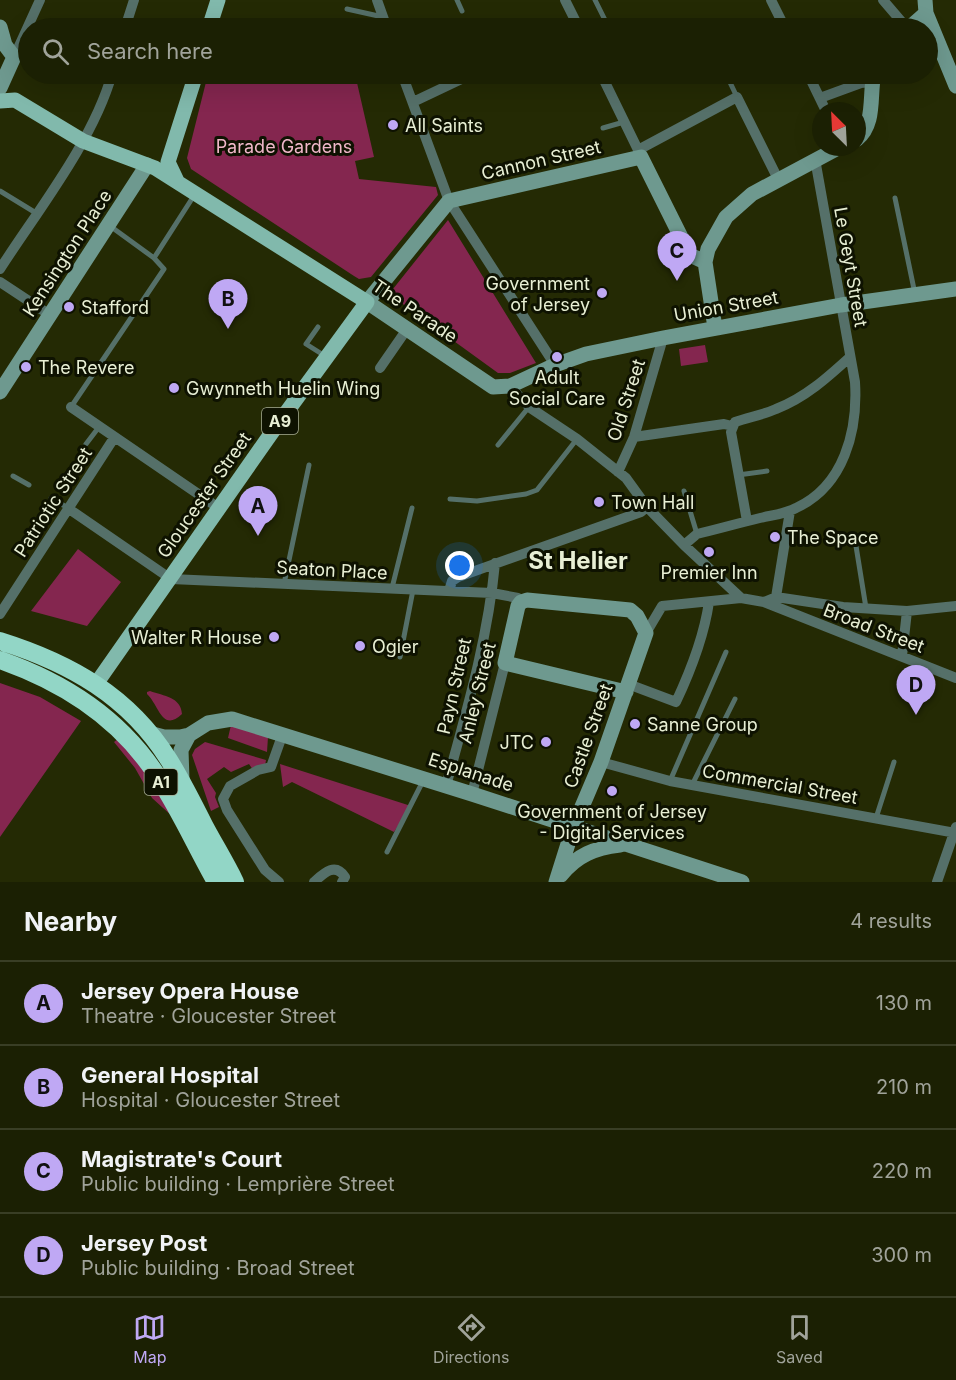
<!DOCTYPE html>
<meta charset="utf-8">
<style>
body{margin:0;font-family:Inter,sans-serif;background:#24280d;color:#f1f3f6}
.compass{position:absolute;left:812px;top:102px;width:54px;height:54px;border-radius:50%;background:#1b2003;box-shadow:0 6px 24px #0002;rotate:336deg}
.you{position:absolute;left:460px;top:566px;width:21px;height:21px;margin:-15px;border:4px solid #fff;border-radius:50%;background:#1a73e8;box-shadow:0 0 0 9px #1a73e833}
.badge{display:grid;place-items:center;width:39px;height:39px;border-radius:50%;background:#bfa8f4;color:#111;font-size:20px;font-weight:700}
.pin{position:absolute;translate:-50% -50px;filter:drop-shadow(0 2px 3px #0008)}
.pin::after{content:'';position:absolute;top:32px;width:21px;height:18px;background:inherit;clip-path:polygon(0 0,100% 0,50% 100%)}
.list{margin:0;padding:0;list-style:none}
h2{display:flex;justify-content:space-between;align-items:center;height:78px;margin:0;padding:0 24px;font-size:26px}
h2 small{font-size:20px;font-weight:400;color:#a0a39a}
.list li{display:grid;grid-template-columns:39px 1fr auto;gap:18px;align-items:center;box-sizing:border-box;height:84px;padding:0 24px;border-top:2px solid #393e25}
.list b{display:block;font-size:22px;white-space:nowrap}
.list p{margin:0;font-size:20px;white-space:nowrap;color:#a0a39a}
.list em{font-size:20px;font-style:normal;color:#a0a39a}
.icon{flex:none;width:33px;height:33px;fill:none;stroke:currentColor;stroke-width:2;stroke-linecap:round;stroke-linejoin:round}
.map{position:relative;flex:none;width:956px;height:882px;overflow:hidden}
.search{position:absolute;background:#1b2003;box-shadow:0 6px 24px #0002;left:18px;right:18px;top:18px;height:66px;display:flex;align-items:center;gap:15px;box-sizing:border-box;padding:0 21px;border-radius:33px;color:#a0a39a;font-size:22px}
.sheet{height:414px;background:#1b2003}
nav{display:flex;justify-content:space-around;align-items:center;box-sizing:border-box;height:84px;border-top:2px solid #393e25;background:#1b2003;font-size:16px;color:#a0a39a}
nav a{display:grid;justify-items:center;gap:3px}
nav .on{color:#bfa8f4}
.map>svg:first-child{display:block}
</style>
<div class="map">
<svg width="956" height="882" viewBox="0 0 956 882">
<rect width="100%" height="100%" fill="#242a04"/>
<path fill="#84264f" d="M 208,74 L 355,74 L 374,157 L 355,161 L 359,179 L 436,187 L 438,195 L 371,277 L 359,279 L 354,276 L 191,169 L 187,158 Z
M 448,220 L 536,363 L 510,373 L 498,373 L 389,294 Z
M 705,345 L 708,362 L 681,366 L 679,349 Z
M 78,549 L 121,582 L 87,626 L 31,611 Z
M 0,683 L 40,697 L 81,721 L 0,837 Z
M 150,691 C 164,696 181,697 182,714 C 162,733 159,705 147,694 L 147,692 Z
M 231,725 L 268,737 L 267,752 L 228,738 Z
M 118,739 L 144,769 L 173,817 L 152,798 L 135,768 L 114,742 Z
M 205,742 L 266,760 L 265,766 L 253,770 L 249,764 L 231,772 L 224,767 L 207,779 L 216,793 L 215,797 L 219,807 L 211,811 L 192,755 L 195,749 Z
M 280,764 L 411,806 L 394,832 L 292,782 L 283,787 Z"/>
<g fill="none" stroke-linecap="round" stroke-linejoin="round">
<path stroke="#557069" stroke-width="5" d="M 457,0 L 462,11
M 595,0 L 608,26
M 347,9 L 383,17
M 688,28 L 700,22 L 703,28
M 726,74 L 737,97
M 603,128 L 624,122
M 0,191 L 36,213
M 895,198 L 915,294
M 154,258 L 195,194
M 318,327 L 306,344 L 325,356
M 71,407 L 164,269 L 154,258 L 110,226
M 86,444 L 99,427
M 498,445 L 529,407
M 738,475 L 767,471
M 13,476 L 29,485
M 684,491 L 697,534
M 51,498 L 68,508
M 450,499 L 477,501 L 526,494 L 537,490 L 577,439
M 856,546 L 866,608
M 284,584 L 309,465
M 392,588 L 412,508
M 400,657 L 413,590
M 670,781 L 726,652
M 692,785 L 735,699
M 876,818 L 894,762
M 387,852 L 423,781"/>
<path stroke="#557069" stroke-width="10" d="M 377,0 L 387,28
M 565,0 L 579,28
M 771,0 L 785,28
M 883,0 L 907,28
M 125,28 L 134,0
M 564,28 L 577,22
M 14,57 L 40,0
M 402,74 L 449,201 L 555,365
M 601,74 L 641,156
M 808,74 L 826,111
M 820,98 L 861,83 L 872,82
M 413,102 L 472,74
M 638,150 L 737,97 L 778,179
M 0,269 C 38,210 93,141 112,74
M 0,282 L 50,315
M 380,368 L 407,329
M 510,386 L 529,407 L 577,439 L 626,478 L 647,507 L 684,545 L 741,598
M 71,407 L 220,509
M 634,437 L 724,424 L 732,426
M 618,472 L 634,437 L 663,338
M 69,509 L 171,579 L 492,593 L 518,598 L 521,602
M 747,521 L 731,432 L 735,422 C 749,417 763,415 776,409 C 805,398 828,377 850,357
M 684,545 L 697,534 C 718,529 739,523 760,518 C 772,515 785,514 796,508 C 844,486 858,431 855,382 L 815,159
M 449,591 L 452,581 L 458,577 L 641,512 L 647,507
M 776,597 L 790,511
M 764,602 L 776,597 L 843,607 L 907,611 L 956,606
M 0,614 L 114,438
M 646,633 L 662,606 L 741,598 L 764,602 L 956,678
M 902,656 L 907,611
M 628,684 L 676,702 C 691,670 704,637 709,602
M 601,762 L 670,781 L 956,833
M 446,786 C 466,713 488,639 495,563
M 472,794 L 505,663
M 279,882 L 265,870 L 227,810 L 223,799 L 230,786 L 258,770 L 271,767 L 282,736
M 314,882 C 324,873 335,862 345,877 L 342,882
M 937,882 L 956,827"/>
<path stroke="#6e998f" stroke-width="15" d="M 925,0 L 926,13 L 956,86
M 0,27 L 5,45 L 14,57 L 0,88
M 909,28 L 926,13
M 857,139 C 876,124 869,94 874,74
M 705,262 L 690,255 L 641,157 L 449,201 L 367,302 L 493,387 L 510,386 L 555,365 L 586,354 L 663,338 L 841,305 L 956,289
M 715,328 L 705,262 L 708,249 L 726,217 L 752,194 L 840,147
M 0,392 L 147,165
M 149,733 L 164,737 L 180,737 L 189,735 L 208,723 L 232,719 L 472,794 L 742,882
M 182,780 L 181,750 L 189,735
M 561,875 C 577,855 595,848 620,845
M 556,882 L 573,828 L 601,762 L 646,633 L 637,616 L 630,610 L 527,600 L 521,602 L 518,606 L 505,663 L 626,692"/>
<path stroke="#81b9ac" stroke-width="15" d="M 209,28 L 218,0
M 0,101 L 15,100 L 83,141 L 155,168 L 367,302 L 275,428 L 96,684
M 177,181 L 168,162 L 196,74"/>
<path stroke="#92d6c6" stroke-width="18" d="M 0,641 C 70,663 129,696 169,760 C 182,781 193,803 204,825 C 214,844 226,863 235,882
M 0,660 C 63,682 119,718 156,774 C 179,808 196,847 216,882"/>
</g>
<g fill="#bfa8f4" stroke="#0e1201" stroke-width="2">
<circle cx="393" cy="125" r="6"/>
<circle cx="602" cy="293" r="6"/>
<circle cx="69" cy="307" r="6"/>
<circle cx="557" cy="357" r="6"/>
<circle cx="26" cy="367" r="6"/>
<circle cx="174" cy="388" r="6"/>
<circle cx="599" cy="502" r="6"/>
<circle cx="775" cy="537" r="6"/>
<circle cx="709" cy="552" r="6"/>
<circle cx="274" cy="637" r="6"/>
<circle cx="360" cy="646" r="6"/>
<circle cx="635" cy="724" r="6"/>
<circle cx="546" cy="742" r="6"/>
<circle cx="612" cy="791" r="6"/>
</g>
<g text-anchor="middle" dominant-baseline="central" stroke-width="6" stroke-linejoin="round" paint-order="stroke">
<g fill="#0e1201" stroke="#a7ad95" stroke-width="1.5">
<rect x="262" y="408" width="36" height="26" rx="4.5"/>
<rect x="144.5" y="769" width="33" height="26" rx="4.5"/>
</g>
<g font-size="16" font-weight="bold" fill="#e8efd4">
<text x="280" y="421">A9</text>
<text x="161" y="782">A1</text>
</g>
<g font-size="18" fill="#e8efd4" stroke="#0e1201" text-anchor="start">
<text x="405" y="125">All Saints</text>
<text x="590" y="283" text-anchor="end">Government<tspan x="590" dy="21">of Jersey</tspan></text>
<text x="81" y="307">Stafford</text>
<text x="38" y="367">The Revere</text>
<text x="557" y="377" text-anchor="middle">Adult<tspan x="557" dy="21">Social Care</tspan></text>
<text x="186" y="388">Gwynneth Huelin Wing</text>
<text x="611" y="502">Town Hall</text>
<text x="787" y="537">The Space</text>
<text x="709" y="572" text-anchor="middle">Premier Inn</text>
<text x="262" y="637" text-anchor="end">Walter R House</text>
<text x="372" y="646">Ogier</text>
<text x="647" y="724">Sanne Group</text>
<text x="534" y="742" text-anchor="end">JTC</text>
<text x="612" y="811" text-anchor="middle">Government of Jersey<tspan x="612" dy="21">- Digital Services</tspan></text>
</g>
<g font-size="18" fill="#f0b7c9" stroke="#0e1201">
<text x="284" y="146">Parade Gardens</text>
</g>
<g font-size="18" fill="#e8efd4" stroke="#0e1201">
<text transform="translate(541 160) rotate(-13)">Cannon Street</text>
<text transform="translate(67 253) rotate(-57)">Kensington Place</text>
<text transform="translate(851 267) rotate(80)">Le Geyt Street</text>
<text transform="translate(726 306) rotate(-10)">Union Street</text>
<text transform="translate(415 311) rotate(34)">The Parade</text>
<text transform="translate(626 400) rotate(-72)">Old Street</text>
<text transform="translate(204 495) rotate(-55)">Gloucester Street</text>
<text transform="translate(53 502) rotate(-57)">Patriotic Street</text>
<text transform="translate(332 570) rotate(3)">Seaton Place</text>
<text transform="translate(874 628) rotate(21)">Broad Street</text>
<text transform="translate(454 686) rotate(-77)">Payn Street</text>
<text transform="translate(477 693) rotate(-76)">Anley Street</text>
<text transform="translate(588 736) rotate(-70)">Castle Street</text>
<text transform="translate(471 772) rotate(18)">Esplanade</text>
<text transform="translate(780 784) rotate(10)">Commercial Street</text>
</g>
<g font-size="24" font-weight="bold" fill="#e8efd4" stroke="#0e1201">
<text x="578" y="560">St Helier</text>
</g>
</g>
</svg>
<svg class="compass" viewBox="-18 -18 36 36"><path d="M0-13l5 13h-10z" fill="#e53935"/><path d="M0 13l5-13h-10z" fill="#a0a39a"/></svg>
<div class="you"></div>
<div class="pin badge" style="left:258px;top:536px">A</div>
<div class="pin badge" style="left:228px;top:329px">B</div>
<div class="pin badge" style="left:677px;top:281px">C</div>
<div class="pin badge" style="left:916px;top:715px">D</div>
<div class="search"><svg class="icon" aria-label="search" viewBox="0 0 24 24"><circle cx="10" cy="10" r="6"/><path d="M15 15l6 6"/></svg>Search here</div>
</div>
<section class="sheet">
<h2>Nearby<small>4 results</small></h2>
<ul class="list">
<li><span class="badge">A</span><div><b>Jersey Opera House</b><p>Theatre · Gloucester Street</p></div><em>130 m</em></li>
<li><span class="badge">B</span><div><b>General Hospital</b><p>Hospital · Gloucester Street</p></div><em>210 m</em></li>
<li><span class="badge">C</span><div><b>Magistrate's Court</b><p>Public building · Lemprière Street</p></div><em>220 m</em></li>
<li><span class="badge">D</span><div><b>Jersey Post</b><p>Public building · Broad Street</p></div><em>300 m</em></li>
</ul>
</section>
<nav>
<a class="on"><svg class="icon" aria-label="map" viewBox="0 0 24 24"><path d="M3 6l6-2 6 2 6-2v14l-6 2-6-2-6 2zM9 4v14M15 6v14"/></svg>Map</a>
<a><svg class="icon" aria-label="directions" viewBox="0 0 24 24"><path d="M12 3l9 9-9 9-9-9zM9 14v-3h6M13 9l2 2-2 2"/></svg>Directions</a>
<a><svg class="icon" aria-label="saved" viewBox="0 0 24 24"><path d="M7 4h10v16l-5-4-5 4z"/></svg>Saved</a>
</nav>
